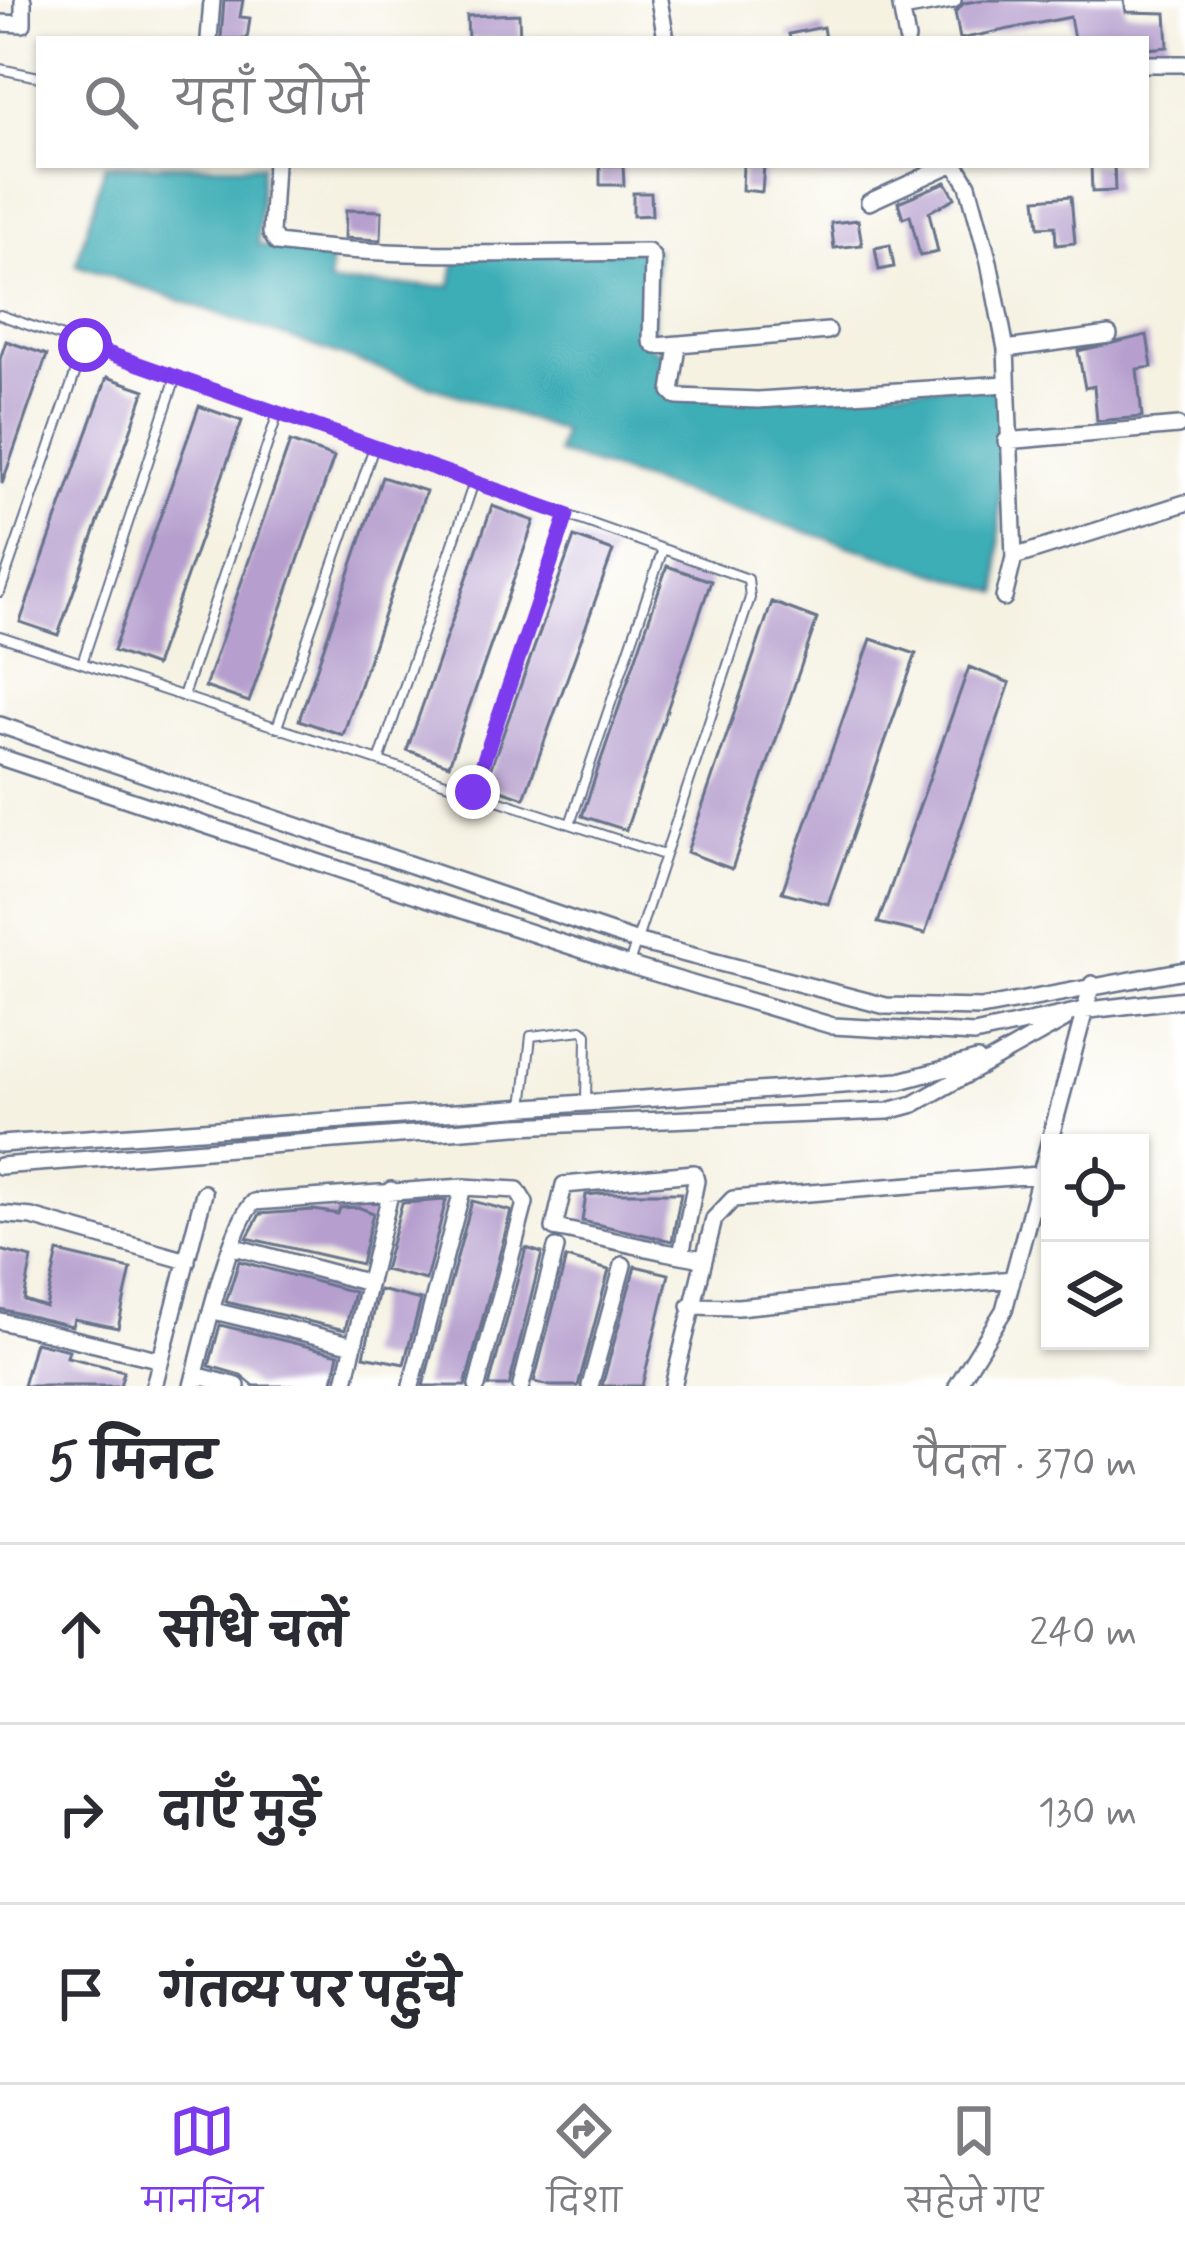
<!DOCTYPE html>
<html lang="hi">
<meta charset="utf-8">
<style>
body{margin:0;font-family:Mynerve,"Playpen Sans Deva",sans-serif;background:#f7f7f7;color:#2b2b33}
.controls{position:absolute;right:36px;bottom:36px;display:grid;overflow:hidden;border-radius:0px;box-shadow:0 3px 9px #0004}
.controls button{width:108px;height:108px;display:grid;place-items:center;padding:0;border:0;border-bottom:3px solid #e1e1e2;background:#fff;color:#2b2b33;font:60px sans-serif}
.stop{position:absolute;width:36px;height:36px;margin:-27px;border:9px solid #7c3aed;border-radius:50%;background:#fff}
.stop.end{background:#7c3aed;border-color:#fff;box-shadow:0 3px 12px #0008}
.list{margin:0;padding:0;list-style:none}
h2{display:flex;justify-content:space-between;align-items:center;height:156px;margin:0;padding:0 48px;font-size:51px}
h2 small{font-size:39px;font-weight:400;color:#7c7c81}
.list li{display:grid;grid-template-columns:78px 1fr auto;gap:36px;align-items:center;box-sizing:border-box;height:180px;padding:0 48px;border-top:3px solid #e1e1e2}
.list b{display:block;font-size:45px;white-space:nowrap}
.list em{font-size:39px;font-style:normal;color:#7c7c81}
.icon{flex:none;width:66px;height:66px;fill:none;stroke:currentColor;stroke-width:2;stroke-linecap:round;stroke-linejoin:round}
.map{position:relative;flex:none;width:1185px;height:1386px;overflow:hidden}
.search{position:absolute;background:#fff;box-shadow:0 3px 9px #0004;left:36px;right:36px;top:36px;height:132px;display:flex;align-items:center;gap:30px;box-sizing:border-box;padding:0 42px;border-radius:0px;color:#7c7c81;font-size:45px}
.sheet{height:696px;background:#fff}
nav{display:flex;justify-content:space-around;align-items:center;box-sizing:border-box;height:168px;border-top:3px solid #e1e1e2;background:#fff;font-size:33px;color:#7c7c81}
nav a{display:grid;justify-items:center;gap:6px}
nav .on{color:#7c3aed}
.map>svg:first-child{display:block}
</style>
<div class="map">
<svg width="1185" height="1386" viewBox="0 0 1185 1386">
<rect width="100%" height="100%" fill="#fff"/>
<filter id="ink" filterUnits="userSpaceOnUse"><feTurbulence type="fractalNoise" baseFrequency=".00833" numOctaves="2"/><feDisplacementMap in="SourceGraphic" scale="24" xChannelSelector="R" yChannelSelector="G"/><feConvolveMatrix kernelMatrix="1 2 1 2 8 2 1 2 1" color-interpolation-filters="sRGB"/></filter>
<filter id="wash" filterUnits="userSpaceOnUse"><feTurbulence type="fractalNoise" baseFrequency=".004" numOctaves="4" result="noise"/><feDisplacementMap in="SourceGraphic" scale="48" xChannelSelector="R" yChannelSelector="G"/><feGaussianBlur stdDeviation="2.7" result="paint"/><feColorMatrix in="noise" values="0 0 0 0 0 0 0 0 0 0 0 0 0 0 0 0 0 1.4 0 .05"/><feComposite in="paint" operator="in"/></filter>
<g filter="url(#wash)">
<rect width="100%" height="100%" fill="#f5f2e2"/>
<path fill="#3cadb6" stroke="#2c6e8a" stroke-width="3" d="M 105,165 L 262,165 L 258,245 L 331,253 L 329,284 L 451,286 L 456,256 L 656,249 L 653,351 L 682,348 L 677,386 L 710,393 L 1001,384 L 999,593 L 557,453 L 562,431 L 76,265 Z"/>
<g id="blocks">
<path fill="#b69fce" d="M 224,0 L 243,0 L 240,17 L 250,18 L 247,39 L 221,39 Z
M 983,0 L 1124,0 L 1126,12 L 1166,13 L 1168,47 L 1146,49 L 1146,39 L 1074,39 L 1070,17 L 960,39 L 955,12 L 964,3 Z
M 519,14 L 520,39 L 468,39 L 467,16 Z
M 823,27 L 825,39 L 790,39 L 789,34 Z
M 600,165 L 623,165 L 624,185 L 600,185 Z
M 743,165 L 764,165 L 762,192 L 742,190 Z
M 1091,165 L 1114,165 L 1115,191 L 1092,192 Z
M 946,182 L 955,198 L 929,212 L 938,252 L 920,256 L 910,215 L 903,218 L 898,202 Z
M 633,193 L 651,193 L 652,215 L 633,216 Z
M 1071,196 L 1075,243 L 1056,245 L 1055,226 L 1039,227 L 1036,199 Z
M 346,210 L 382,211 L 381,240 L 345,238 Z
M 858,220 L 862,245 L 834,248 L 831,223 Z
M 890,245 L 894,267 L 879,270 L 875,248 Z
M 1147,335 L 1152,367 L 1137,369 L 1142,417 L 1097,421 L 1094,386 L 1085,388 L 1078,351 Z
M 6,341 L 47,355 L 2,484 L 0,359 Z
M 107,377 L 145,390 L 58,635 L 20,622 Z
M 199,406 L 242,421 L 155,666 L 113,651 Z
M 290,442 L 334,457 L 249,702 L 205,687 Z
M 382,477 L 426,491 L 343,735 L 299,720 Z
M 492,506 L 534,521 L 449,765 L 407,750 Z
M 574,537 L 613,551 L 524,798 L 485,784 Z
M 667,566 L 711,581 L 626,830 L 582,816 Z
M 772,602 L 817,619 L 732,869 L 687,852 Z
M 871,639 L 916,654 L 828,904 L 782,892 Z
M 969,667 L 1010,683 L 925,934 L 878,923 Z
M 607,1193 L 681,1193 L 672,1241 L 582,1221 L 586,1195 Z
M 446,1200 L 426,1280 L 384,1270 L 402,1203 Z
M 472,1201 L 511,1211 L 465,1386 L 423,1386 Z
M 358,1207 L 373,1213 L 361,1264 L 247,1238 L 260,1214 L 314,1210 L 338,1214 L 340,1208 Z
M 526,1248 L 542,1253 L 509,1386 L 489,1386 Z
M 0,1250 L 32,1258 L 24,1300 L 46,1307 L 58,1252 L 131,1269 L 118,1328 L 74,1319 L 72,1326 L 0,1309 Z
M 566,1258 L 609,1270 L 578,1386 L 550,1386 L 534,1382 Z
M 239,1261 L 354,1292 L 345,1330 L 226,1302 Z
M 635,1266 L 669,1274 L 642,1386 L 602,1386 Z
M 379,1290 L 421,1300 L 404,1364 L 364,1356 Z
M 220,1325 L 339,1354 L 332,1386 L 254,1386 L 241,1375 L 209,1366 Z
M 35,1342 L 69,1350 L 67,1357 L 124,1371 L 120,1386 L 23,1386 Z"/>
</g>
</g>
<g filter="url(#ink)">
<use href="#blocks" fill-opacity="0" stroke="#67738c" stroke-width="3"/>
<g fill="none" stroke-linecap="round" stroke-linejoin="round">
<g stroke="#67738c" stroke-width="12">
<path id="service" d="M 0,69 L 39,77
M 0,315 L 748,579 L 750,598 L 629,964
M 0,592 L 85,345
M 0,636 L 664,855
M 82,663 L 176,377
M 183,696 L 278,413
M 277,727 L 374,447
M 379,761 L 474,482
M 473,792 L 567,515
M 570,824 L 663,549
M 523,1107 L 531,1036 L 582,1030 L 587,1034 L 586,1104"/>
</g>
<g stroke="#67738c" stroke-width="20">
<path id="minor" d="M 659,0 L 666,39
M 900,1 L 907,39
M 902,9 L 953,0
M 0,23 L 23,24 L 23,0
M 209,39 L 212,0
M 1146,64 L 1185,64
M 275,165 L 271,233 L 277,243 C 399,259 525,253 648,252 L 653,258 L 651,341 L 656,346 L 828,331
M 956,165 L 968,185 L 989,262 L 1006,349 L 1014,557 L 1004,598
M 869,202 L 950,165
M 678,347 L 671,391 L 677,397 L 758,400 L 1007,384
M 1006,349 L 1109,335
M 1006,441 L 1178,426
M 1014,557 L 1185,503
M 0,725 L 635,941 L 886,1006 L 981,1008 L 1185,970
M 0,757 L 628,965 L 833,1026 L 974,1034 L 1080,1011 L 1185,999
M 0,1144 L 900,1081 L 977,1060
M 0,1166 L 516,1126 L 888,1111 L 914,1104 L 1064,1020
M 0,1214 L 32,1217 L 187,1261
M 231,1246 L 369,1283
M 681,1255 L 696,1181 L 694,1173 L 564,1185 L 554,1228 L 565,1230 L 665,1252 L 703,1259
M 690,1306 L 738,1307 L 1012,1279
M 214,1311 L 354,1345
M 0,1321 L 161,1360
M 195,1375 L 237,1386
M 154,1386 L 204,1193
M 192,1386 C 202,1348 229,1225 254,1202 L 463,1187 L 517,1190 L 525,1203 L 477,1386
M 344,1386 L 391,1190
M 411,1386 L 463,1187
M 521,1386 L 556,1248
M 590,1386 L 623,1265
M 673,1386 L 714,1219 L 733,1199 L 1038,1175
M 957,1386 L 1004,1310 L 1092,984"/>
</g>
<use href="#service" stroke="#fff" stroke-width="8"/>
<use href="#minor" stroke="#fff" stroke-width="15"/>
</g>
</g>
<g fill="none" stroke-linecap="round" stroke-linejoin="round" filter="url(#ink)">
<path stroke="#7c3aed" stroke-width="15" d="M 85,345 L 567,515 L 473,792"/>
</g>
</svg>
<div class="controls">
<button><svg class="icon" aria-label="locate" viewBox="0 0 24 24"><circle cx="12" cy="12" r="6"/><path d="M12 2v4M12 18v4M2 12h4M18 12h4"/></svg></button>
<button><svg class="icon" aria-label="layers" viewBox="0 0 24 24"><path d="M12 4l9 5-9 5-9-5zM3 14l9 5 9-5"/></svg></button>
</div>
<div class="stop" style="left:85px;top:345px"></div>
<div class="stop end" style="left:473px;top:792px"></div>
<div class="search"><svg class="icon" aria-label="search" viewBox="0 0 24 24"><circle cx="10" cy="10" r="6"/><path d="M15 15l6 6"/></svg>यहाँ खोजें</div>
</div>
<section class="sheet">
<h2>5 मिनट<small>पैदल · 370 m</small></h2>
<ul class="list">
<li><svg class="icon" aria-label="ahead" viewBox="0 0 24 24"><path d="M12 20V5M6 11l6-6 6 6"/></svg><div><b>सीधे चलें</b></div><em>240 m</em></li>
<li><svg class="icon" aria-label="right" viewBox="0 0 24 24"><path d="M7 20v-9h11M14 6l5 5-5 5"/></svg><div><b>दाएँ मुड़ें</b></div><em>130 m</em></li>
<li><svg class="icon" aria-label="arrive" viewBox="0 0 24 24"><path d="M6 21V4h12l-3 4 3 4H6"/></svg><div><b>गंतव्य पर पहुँचे</b></div></li>
</ul>
</section>
<nav>
<a class="on"><svg class="icon" aria-label="map" viewBox="0 0 24 24"><path d="M3 6l6-2 6 2 6-2v14l-6 2-6-2-6 2zM9 4v14M15 6v14"/></svg>मानचित्र</a>
<a><svg class="icon" aria-label="directions" viewBox="0 0 24 24"><path d="M12 3l9 9-9 9-9-9zM9 14v-3h6M13 9l2 2-2 2"/></svg>दिशा</a>
<a><svg class="icon" aria-label="saved" viewBox="0 0 24 24"><path d="M7 4h10v16l-5-4-5 4z"/></svg>सहेजे गए</a>
</nav>
